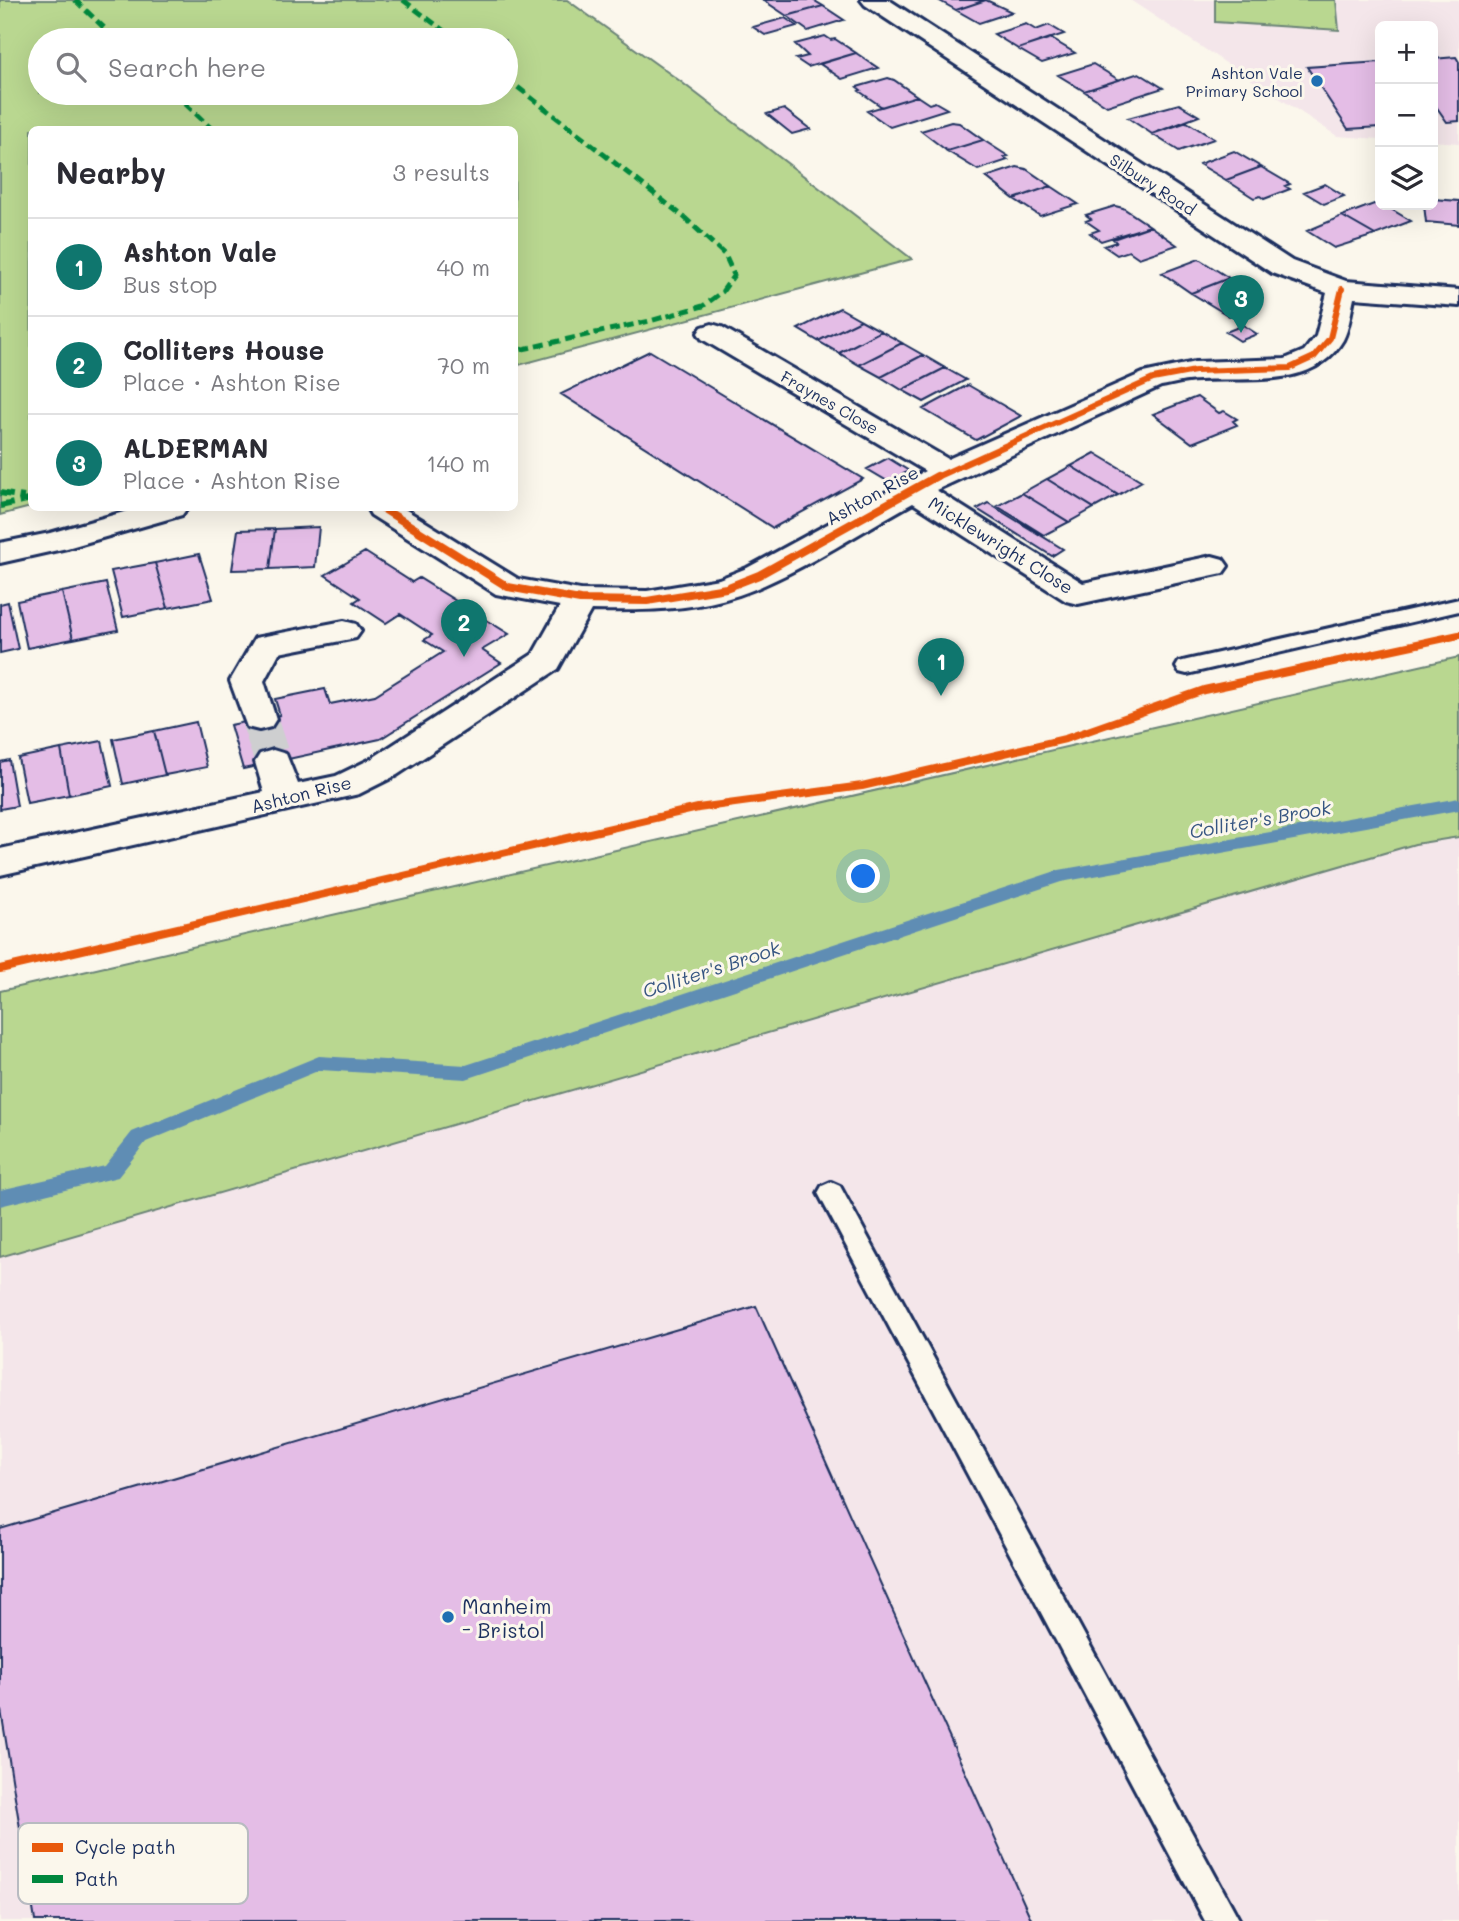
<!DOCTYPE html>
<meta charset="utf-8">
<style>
body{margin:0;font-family:Mali,sans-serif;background:#f2f2f3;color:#2b2b33}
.controls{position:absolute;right:21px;top:21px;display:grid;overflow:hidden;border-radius:10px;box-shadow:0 7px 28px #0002}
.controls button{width:63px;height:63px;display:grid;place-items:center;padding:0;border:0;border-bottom:2px solid #e1e1e2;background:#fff;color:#2b2b33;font:35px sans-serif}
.you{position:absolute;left:864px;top:877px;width:24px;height:24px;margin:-18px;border:5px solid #fff;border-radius:50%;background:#1a73e8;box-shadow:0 0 0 10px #1a73e833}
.badge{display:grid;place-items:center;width:46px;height:46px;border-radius:50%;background:#0f766e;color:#fff;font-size:23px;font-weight:700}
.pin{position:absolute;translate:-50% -58px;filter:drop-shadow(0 2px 4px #0008)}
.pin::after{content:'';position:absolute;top:37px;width:24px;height:21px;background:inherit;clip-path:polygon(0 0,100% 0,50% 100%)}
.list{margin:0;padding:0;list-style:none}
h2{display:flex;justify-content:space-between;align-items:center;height:91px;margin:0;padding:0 28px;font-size:30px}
h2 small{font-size:23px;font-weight:400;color:#7c7c81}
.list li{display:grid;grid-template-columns:46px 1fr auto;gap:21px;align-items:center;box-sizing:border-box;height:98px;padding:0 28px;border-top:2px solid #e1e1e2}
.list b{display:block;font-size:26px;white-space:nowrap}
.list p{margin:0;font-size:23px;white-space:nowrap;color:#7c7c81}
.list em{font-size:23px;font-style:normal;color:#7c7c81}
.icon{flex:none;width:38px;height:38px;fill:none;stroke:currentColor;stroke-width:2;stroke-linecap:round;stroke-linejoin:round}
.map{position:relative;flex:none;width:1459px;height:1921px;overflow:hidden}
.search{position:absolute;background:#fff;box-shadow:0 7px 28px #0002;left:28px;top:28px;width:490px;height:77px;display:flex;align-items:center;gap:18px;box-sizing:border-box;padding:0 24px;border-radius:38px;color:#7c7c81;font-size:26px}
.panel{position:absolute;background:#fff;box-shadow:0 7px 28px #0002;left:28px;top:126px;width:490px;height:385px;border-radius:10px}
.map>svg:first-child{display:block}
</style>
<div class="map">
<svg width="1459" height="1921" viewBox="0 0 1459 1921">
<rect width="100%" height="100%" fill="#fbf7ec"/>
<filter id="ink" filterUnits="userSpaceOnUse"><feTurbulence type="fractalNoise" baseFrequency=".0143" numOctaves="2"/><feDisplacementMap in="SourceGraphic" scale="14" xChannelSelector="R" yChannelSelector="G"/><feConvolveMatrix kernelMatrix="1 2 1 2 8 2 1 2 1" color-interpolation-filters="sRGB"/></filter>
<g filter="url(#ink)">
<path fill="#f4e6ea" d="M 1130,0 L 1459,0 L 1459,143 L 1433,141 L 1433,26 L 1380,26 L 1380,139 L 1337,136 Z
M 1459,837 L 1459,1921 L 0,1921 L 0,1257 L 1415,844 Z"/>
<path fill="#b9d790" stroke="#6a8377" stroke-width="2" fill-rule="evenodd" d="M 0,0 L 567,0 L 680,81 L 912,259 L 515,366 L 514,130 L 32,130 L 31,507 L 0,515 ZM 506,40 L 506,93 L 40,93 L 40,40 Z
M 1215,0 L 1336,0 L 1339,30 L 1215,22 Z
M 1459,657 L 1459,837 L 1415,844 L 0,1257 L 0,991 Z"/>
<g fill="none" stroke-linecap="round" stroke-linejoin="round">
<path fill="#5f8db4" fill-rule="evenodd" d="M 1459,798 L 1459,810 L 1061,882 L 466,1079 L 320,1070 L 146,1142 L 118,1177 L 0,1206 L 0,1190 L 105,1166 L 132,1132 L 319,1056 L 466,1065 L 1059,870 Z"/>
</g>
<path fill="#e4bde6" stroke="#1b2f5e" stroke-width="2" d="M 763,0 L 813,0 L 823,6 L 787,16 Z
M 938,0 L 986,0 L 956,10 Z
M 986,0 L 1012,12 L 979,23 L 956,10 Z
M 823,6 L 844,20 L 808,31 L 787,16 Z
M 785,18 L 797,26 L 765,35 L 753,27 Z
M 1026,24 L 1036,30 L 1049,25 L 1064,34 L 1018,49 L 994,34 Z
M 825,36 L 831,40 L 835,39 L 856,53 L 808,67 L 796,59 L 808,56 L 795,44 Z
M 1050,38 L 1075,53 L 1042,63 L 1018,49 Z
M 856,53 L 878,68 L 842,79 L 820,64 Z
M 1456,57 L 1459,62 L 1459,121 L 1447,122 L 1433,102 L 1433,59 Z
M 1380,62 L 1380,127 L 1348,129 L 1307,67 Z
M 1093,64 L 1119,80 L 1084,91 L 1058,75 Z
M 1139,73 L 1163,88 L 1107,106 L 1084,91 Z
M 888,78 L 894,80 L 917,96 L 882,107 L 859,91 L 861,90 L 857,87 Z
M 917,96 L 929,104 L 935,102 L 947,109 L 890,127 L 867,111 Z
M 1179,104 L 1199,116 L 1152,134 L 1128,118 Z
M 784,109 L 810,129 L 792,134 L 767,114 Z
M 951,122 L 959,123 L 983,140 L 947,151 L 921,131 Z
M 1187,122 L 1214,139 L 1179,151 L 1152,134 Z
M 983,140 L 1008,156 L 1004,157 L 1008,160 L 978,170 L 947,151 Z
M 1234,151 L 1261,167 L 1226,180 L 1199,164 Z
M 1017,167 L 1026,169 L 1051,186 L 1014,199 L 986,177 Z
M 1261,167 L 1290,184 L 1285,186 L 1290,189 L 1264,199 L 1260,196 L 1254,198 L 1226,180 Z
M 1325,184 L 1344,196 L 1324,204 L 1304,192 Z
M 1051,186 L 1078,204 L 1040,216 L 1014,199 Z
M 1433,199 L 1459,201 L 1459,225 L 1426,222 L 1424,205 L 1433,205 Z
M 1374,204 L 1384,205 L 1411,221 L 1375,235 L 1342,216 Z
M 1115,206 L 1123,208 L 1150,226 L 1101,241 L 1090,233 L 1099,230 L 1086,221 L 1091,219 L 1086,215 Z
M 1342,216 L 1375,235 L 1334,248 L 1307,231 Z
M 1150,226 L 1177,245 L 1139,258 L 1129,251 L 1117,255 L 1104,246 L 1116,242 L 1113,239 Z
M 1199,259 L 1229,278 L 1191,293 L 1162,273 Z
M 1229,278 L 1257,296 L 1253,298 L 1262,304 L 1229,316 L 1191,293 Z
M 840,308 L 861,320 L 818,341 L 798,329 Z
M 861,320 L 881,331 L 839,353 L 818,341 Z
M 1243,325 L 1257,334 L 1240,341 L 1226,332 Z
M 881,331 L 902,343 L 859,365 L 839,353 Z
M 902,343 L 923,355 L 881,377 L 859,365 Z
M 650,351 L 863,479 L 773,528 L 561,394 Z
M 923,355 L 945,368 L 902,390 L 881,377 Z
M 945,368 L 966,380 L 924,402 L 902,390 Z
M 968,385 L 1021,416 L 976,440 L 923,409 Z
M 1197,397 L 1219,413 L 1224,411 L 1237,419 L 1233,421 L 1237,425 L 1192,443 L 1153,414 Z
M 1095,453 L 1142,481 L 1118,495 L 1071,466 Z
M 888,458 L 909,471 L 889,482 L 867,469 Z
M 1071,466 L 1118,495 L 1094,508 L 1047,479 Z
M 1047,479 L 1094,508 L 1069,522 L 1022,493 Z
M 1022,493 L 1069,522 L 1044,535 L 997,506 Z
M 988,503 L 1063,549 L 1052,556 L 977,509 Z
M 319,527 L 315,567 L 270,569 L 275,529 Z
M 275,529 L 270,569 L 232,570 L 238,530 Z
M 365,552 L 412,582 L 419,578 L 509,634 L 482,650 L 501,663 L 380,739 L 243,769 L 230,725 L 280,715 L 275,699 L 325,689 L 330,704 L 375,695 L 443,652 L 424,640 L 432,635 L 400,614 L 386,623 L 354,602 L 360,598 L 325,575 Z
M 199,554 L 213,599 L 168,608 L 155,563 Z
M 155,563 L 168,608 L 123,617 L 111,571 Z
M 106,583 L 118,630 L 73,639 L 62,592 Z
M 62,592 L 73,639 L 27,648 L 17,601 Z
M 8,602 L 18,649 L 0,653 L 0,604 Z
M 196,722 L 207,767 L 165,775 L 154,731 Z
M 154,731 L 165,775 L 123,784 L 113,739 Z
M 102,741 L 112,786 L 69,795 L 61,749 Z
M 61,749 L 69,795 L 27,803 L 18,758 Z
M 9,760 L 17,806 L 0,809 L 0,762 Z
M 756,1306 L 1032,1921 L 35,1921 L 0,1704 L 0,1529 Z"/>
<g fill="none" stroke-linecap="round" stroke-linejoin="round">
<path stroke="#cecfd0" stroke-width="36" stroke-dasharray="36 18" stroke-linecap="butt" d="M 259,719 L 273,762"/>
<g stroke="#1b2f5e" stroke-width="6">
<path id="service" d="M 1459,599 L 1459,611 L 1187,674 L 1179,672 L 1176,667 L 1179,662 L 1187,660 Z
M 831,1182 L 840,1186 L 1240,1921 L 1205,1921 L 818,1193 L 822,1186 Z"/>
</g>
<g stroke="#1b2f5e" stroke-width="6">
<path id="minor" d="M 861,0 L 889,0 L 1292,261 L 1346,281 L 1459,290 L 1459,306 L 1354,298 C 1351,311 1349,329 1343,340 C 1314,390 1247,377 1199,380 C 1186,380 1173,384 1161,386 L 936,490 L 1083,583 L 1212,556 L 1223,559 L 1228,566 L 1223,573 L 1078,604 L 1066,601 L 913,503 C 858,533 798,574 739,595 C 692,611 639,611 591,610 L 558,669 L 397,775 L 359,794 L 0,875 L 0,849 L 264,792 L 255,762 L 260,754 L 273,750 L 286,754 L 298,784 L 336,776 L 371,759 L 533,654 L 560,606 L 496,594 L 371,515 L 367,508 L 403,508 L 518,579 L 580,590 L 647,591 L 719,579 L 747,568 L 925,471 L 702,339 L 698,333 L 702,327 L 712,324 L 722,327 L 948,459 L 1143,373 L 1195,362 L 1285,359 L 1304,351 L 1316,336 L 1327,293 L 1272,273 L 865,5 Z
M 138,508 L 187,508 L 182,515 L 67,548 L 0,563 L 0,543 L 50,533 Z
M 344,621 L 356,624 L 361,631 L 356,638 L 279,653 L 264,681 L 276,719 L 271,727 L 259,730 L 247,727 L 230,681 L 255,638 Z"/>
</g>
<use href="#service" fill="#fbf7ec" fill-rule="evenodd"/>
<use href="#minor" fill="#fbf7ec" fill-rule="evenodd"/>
<path stroke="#00873e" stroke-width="5" stroke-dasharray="10 5" stroke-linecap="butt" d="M 75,0 L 117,40
M 403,0 L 456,40
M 506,78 L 684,217 L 725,255 L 734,275 L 722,292 L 703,306 L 650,321 L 514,351
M 174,93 L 213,130"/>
<path stroke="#00873e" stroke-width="6" stroke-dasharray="13 6" stroke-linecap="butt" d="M 0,493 L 24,497
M 0,506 L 32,499"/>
<g stroke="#fbf7ec" stroke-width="10">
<path id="cycleway-far1" d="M 934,478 L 1153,379 L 1195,371 L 1290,368 L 1314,357 L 1330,338 L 1342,289"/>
</g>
<g stroke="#fbf7ec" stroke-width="12">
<path id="cycleway" d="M 382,508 L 508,587 L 580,600 L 647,601 L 726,588 L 759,575 L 937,476
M 0,969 L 698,808 L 862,786 L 1065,739 L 1204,690 L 1459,635"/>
</g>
<use href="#cycleway-far1" stroke="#e8590c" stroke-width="6"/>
<use href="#cycleway" stroke="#e8590c" stroke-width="8"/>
</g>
</g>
<g fill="#1f6fb2" stroke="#fbf7ec" stroke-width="2.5">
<circle cx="1317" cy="81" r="7"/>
<circle cx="448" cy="1617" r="7"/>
</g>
<g text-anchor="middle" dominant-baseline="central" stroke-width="6" stroke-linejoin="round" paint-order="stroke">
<g font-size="16" fill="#1b2f5e" stroke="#fbf7ec" text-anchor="end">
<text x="1303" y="72">Ashton Vale<tspan x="1303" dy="18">Primary School</tspan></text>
</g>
<g font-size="16" fill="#1b2f5e" stroke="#fbf7ec">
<text transform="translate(1153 184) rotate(33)">Silbury Road</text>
<text transform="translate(830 402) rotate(30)">Fraynes Close</text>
</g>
<g font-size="18" fill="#1b2f5e" stroke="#fbf7ec">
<text transform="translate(872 495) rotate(-29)">Ashton Rise</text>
<text transform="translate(1001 545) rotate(32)">Micklewright Close</text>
<text transform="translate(301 794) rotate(-14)">Ashton Rise</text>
</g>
<g font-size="19" font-style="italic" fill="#375682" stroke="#fbf7ec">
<text transform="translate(1260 819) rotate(-10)">Colliter's Brook</text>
<text transform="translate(711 969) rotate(-18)">Colliter's Brook</text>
</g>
<g font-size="21" fill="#1b2f5e" stroke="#fbf7ec" text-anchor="start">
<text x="462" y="1605">Manheim<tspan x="462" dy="24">- Bristol</tspan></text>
</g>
</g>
<rect x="18" y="1823" width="230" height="81" rx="10" fill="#fbf7ec" stroke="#b8bbc1" stroke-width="2"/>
<rect x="32" y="1843" width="31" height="9" fill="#e8590c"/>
<rect x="32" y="1875" width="31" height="8" fill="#00873e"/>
<g font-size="19" fill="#1b2f5e">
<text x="75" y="1854">Cycle path</text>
<text x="75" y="1886">Path</text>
</g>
</svg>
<div class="controls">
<button>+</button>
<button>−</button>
<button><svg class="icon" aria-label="layers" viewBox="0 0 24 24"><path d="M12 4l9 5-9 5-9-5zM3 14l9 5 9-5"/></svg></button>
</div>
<div class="you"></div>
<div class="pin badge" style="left:941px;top:696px">1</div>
<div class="pin badge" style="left:464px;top:657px">2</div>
<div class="pin badge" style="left:1241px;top:333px">3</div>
<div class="search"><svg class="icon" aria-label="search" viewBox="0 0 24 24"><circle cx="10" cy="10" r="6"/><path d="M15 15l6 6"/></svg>Search here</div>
<section class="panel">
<h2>Nearby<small>3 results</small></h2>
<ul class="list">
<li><span class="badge">1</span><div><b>Ashton Vale</b><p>Bus stop</p></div><em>40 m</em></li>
<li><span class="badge">2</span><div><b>Colliters House</b><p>Place · Ashton Rise</p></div><em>70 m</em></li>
<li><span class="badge">3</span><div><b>ALDERMAN</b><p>Place · Ashton Rise</p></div><em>140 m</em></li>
</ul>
</section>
</div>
